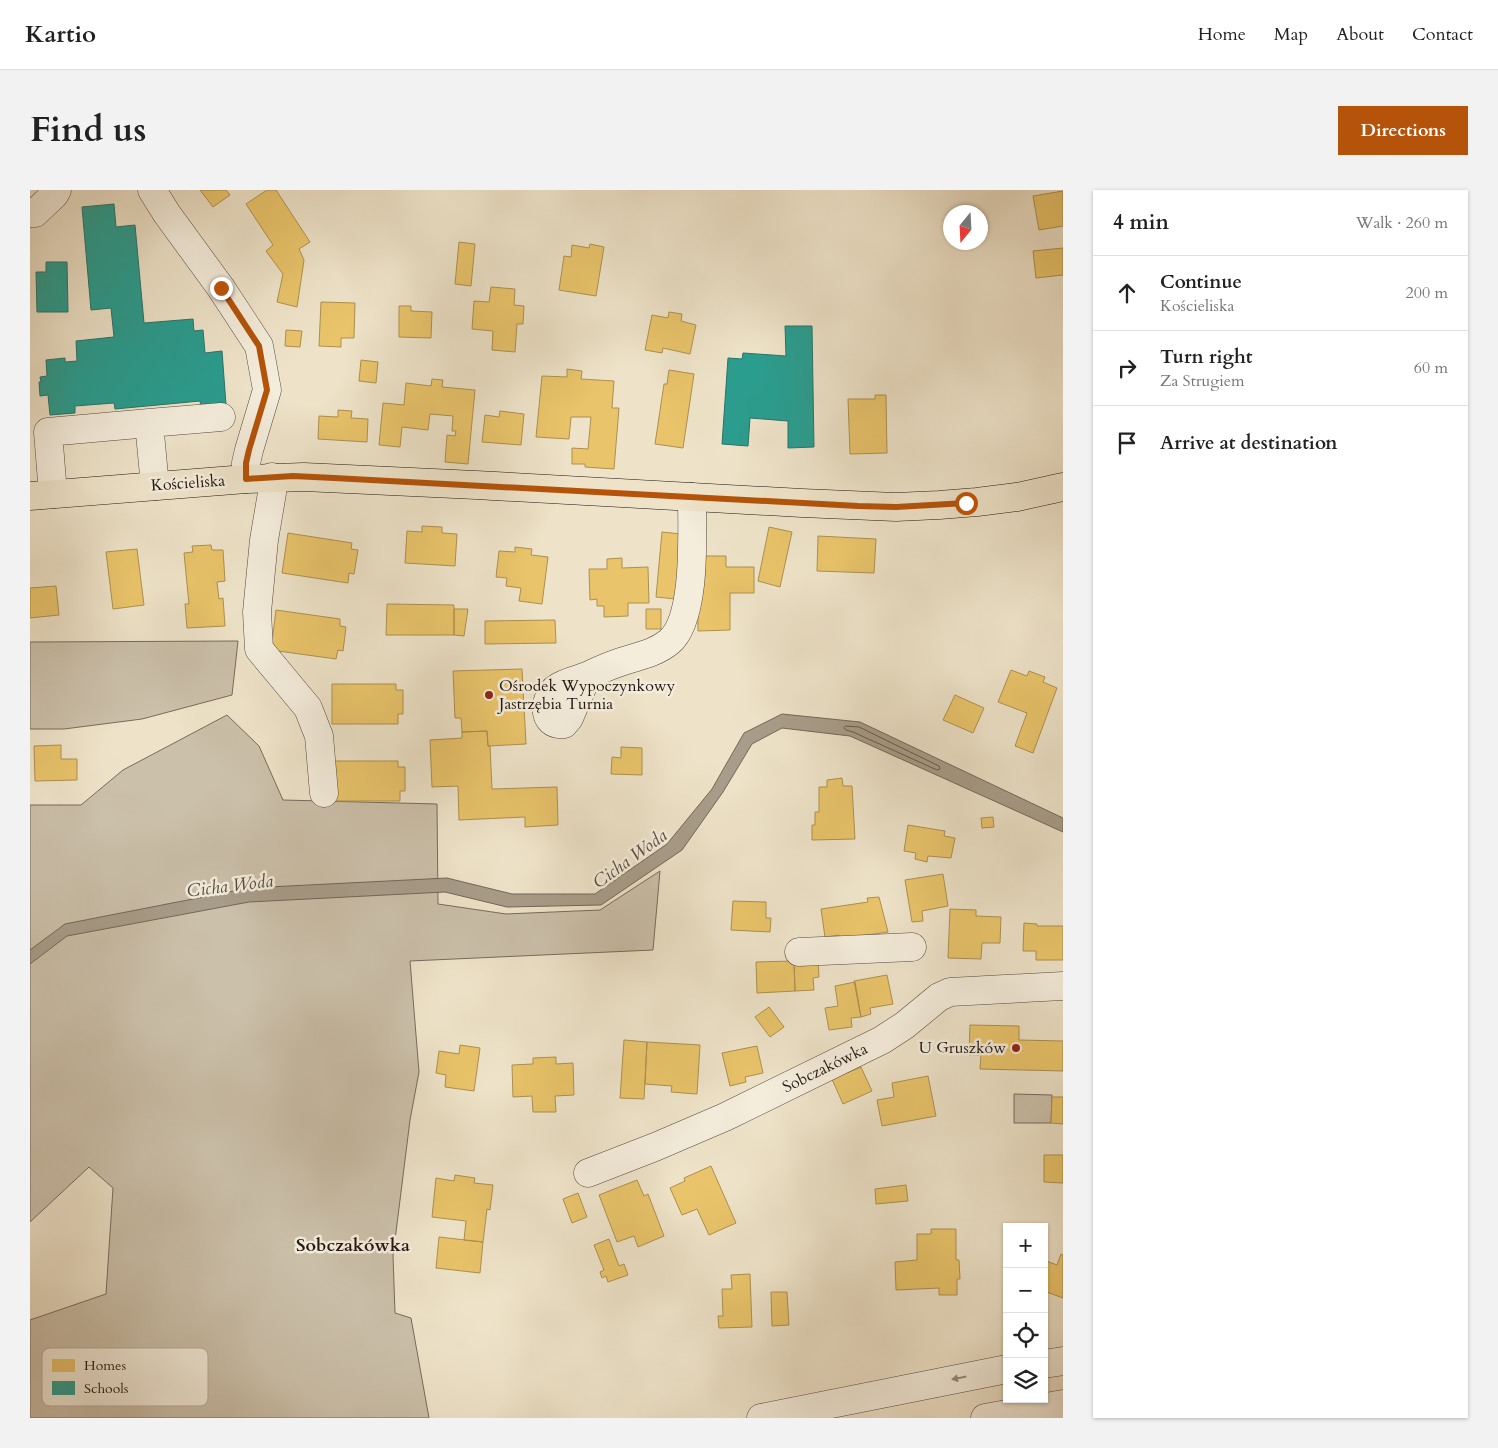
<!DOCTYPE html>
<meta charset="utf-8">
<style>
body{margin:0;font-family:Cardo,serif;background:#f2f2f2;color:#222}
.controls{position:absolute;right:15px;bottom:15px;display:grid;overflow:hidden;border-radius:0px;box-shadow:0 1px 4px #0004}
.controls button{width:45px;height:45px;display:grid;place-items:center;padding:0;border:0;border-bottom:1px solid #e0e0e0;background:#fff;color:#222;font:25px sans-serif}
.compass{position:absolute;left:913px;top:15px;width:45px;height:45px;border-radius:50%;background:#fff;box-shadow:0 1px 4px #0004;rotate:198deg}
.stop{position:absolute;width:15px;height:15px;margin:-11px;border:4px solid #b45309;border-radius:50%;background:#fff}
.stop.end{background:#b45309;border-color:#fff;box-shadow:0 1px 5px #0008}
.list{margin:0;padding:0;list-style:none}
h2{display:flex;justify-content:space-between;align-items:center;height:65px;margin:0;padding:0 20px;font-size:21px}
h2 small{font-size:16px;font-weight:400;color:#767676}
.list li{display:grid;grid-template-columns:32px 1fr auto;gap:15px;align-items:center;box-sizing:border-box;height:75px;padding:0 20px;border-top:1px solid #e0e0e0}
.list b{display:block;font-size:19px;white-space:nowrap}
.list p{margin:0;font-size:16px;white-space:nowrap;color:#767676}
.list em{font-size:16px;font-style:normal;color:#767676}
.icon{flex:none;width:28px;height:28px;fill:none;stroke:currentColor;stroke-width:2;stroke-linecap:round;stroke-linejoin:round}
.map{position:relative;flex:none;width:1033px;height:1228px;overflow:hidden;border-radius:0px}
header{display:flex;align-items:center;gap:30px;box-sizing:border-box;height:70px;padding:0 25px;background:#fff;border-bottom:1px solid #e0e0e0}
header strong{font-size:24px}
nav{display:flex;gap:28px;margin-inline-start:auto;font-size:18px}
.intro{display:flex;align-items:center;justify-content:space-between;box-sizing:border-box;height:120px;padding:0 30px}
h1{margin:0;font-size:35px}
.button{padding:12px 22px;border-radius:0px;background:#b45309;color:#fff;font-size:18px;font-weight:700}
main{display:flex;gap:30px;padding:0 30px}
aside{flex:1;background:#fff;border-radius:0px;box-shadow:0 1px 4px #0004}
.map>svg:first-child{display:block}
</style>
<header>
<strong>Kartio</strong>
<nav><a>Home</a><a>Map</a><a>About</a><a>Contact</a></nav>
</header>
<div class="intro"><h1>Find us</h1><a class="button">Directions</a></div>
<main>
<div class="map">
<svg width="1033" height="1228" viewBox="0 0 1033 1228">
<rect width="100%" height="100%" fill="#eee3c9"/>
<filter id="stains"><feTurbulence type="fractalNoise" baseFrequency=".004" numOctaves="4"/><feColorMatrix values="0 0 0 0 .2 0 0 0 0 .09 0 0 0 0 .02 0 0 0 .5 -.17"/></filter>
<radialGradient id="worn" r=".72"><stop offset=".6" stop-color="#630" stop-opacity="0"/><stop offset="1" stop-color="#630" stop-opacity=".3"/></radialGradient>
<path fill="#cbc0aa" stroke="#766b5e" d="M 208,451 L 202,505 L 112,529 L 34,539 L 0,539 L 0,452 Z
M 197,525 L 229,556 L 253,610 L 407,614 L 408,714 L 476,724 L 570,720 L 630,681 L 623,760 L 380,771 L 389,882 L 380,930 L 363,1066 L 365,1123 L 381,1128 L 399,1228 L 0,1228 L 0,1130 L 76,1104 L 83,998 L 59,977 L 0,1032 L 0,615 L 51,615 L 93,580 Z
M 984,904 L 1022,905 L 1021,933 L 984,933 Z"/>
<path fill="#a89d8a" stroke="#72675a" d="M 752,524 L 830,532 L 1033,628 L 1033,642 L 820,546 L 752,538 L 722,554 L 693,602 L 652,660 L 571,715 L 477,717 L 415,702 L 219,712 L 37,746 L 0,774 L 0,760 L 35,734 L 219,698 L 417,688 L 482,704 L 565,704 L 637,654 L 682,599 L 714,543 Z"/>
<path fill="#e9c46a" stroke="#ad904f" d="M 170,0 L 196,0 L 200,5 L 183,17 Z
M 237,0 L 246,0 L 280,52 L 269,59 L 274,70 L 267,117 L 247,112 L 253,84 L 236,61 L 243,55 L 216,14 Z
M 1033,1 L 1033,36 L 1009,40 L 1003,6 Z
M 429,52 L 445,54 L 441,96 L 425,94 Z
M 560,54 L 574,57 L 566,106 L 529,100 L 534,66 L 541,67 L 542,55 L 559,58 Z
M 1033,58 L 1033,85 L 1006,88 L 1003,61 Z
M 461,97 L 485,99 L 484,115 L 494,116 L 493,134 L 487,134 L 485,162 L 462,160 L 463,141 L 442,139 L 444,111 L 459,112 Z
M 291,112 L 325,113 L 324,148 L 311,148 L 311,157 L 289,156 Z
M 369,116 L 381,116 L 381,121 L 402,122 L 401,148 L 369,147 Z
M 639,122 L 652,124 L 651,131 L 666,135 L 660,164 L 633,158 L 632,163 L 615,160 L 622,125 L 638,128 Z
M 256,140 L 272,141 L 270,157 L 255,156 Z
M 331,170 L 348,172 L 346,193 L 329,191 Z
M 537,179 L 552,181 L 551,189 L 584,191 L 582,218 L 589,218 L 584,279 L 555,277 L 555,274 L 542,274 L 542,258 L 558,259 L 561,227 L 541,227 L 539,249 L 506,247 L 512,186 L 537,187 Z
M 639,180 L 664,184 L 653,258 L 625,254 L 634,194 L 637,194 Z
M 402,189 L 413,190 L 412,197 L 445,200 L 438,274 L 415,272 L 417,245 L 425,246 L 426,241 L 422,241 L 423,226 L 400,224 L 398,240 L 372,237 L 370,257 L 349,255 L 353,213 L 374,215 L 376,193 L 401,196 Z
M 845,205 L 856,205 L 857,263 L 820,264 L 818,209 L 845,209 Z
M 308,220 L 322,221 L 321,228 L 338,229 L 337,252 L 288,249 L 289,226 L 308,227 Z
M 470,221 L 494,224 L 491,255 L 452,252 L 455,225 L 469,227 Z
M 392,336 L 412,337 L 412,343 L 427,344 L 425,376 L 375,373 L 377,341 L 392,342 Z
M 739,337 L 762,342 L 750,397 L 728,391 Z
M 632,342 L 652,344 L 645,409 L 626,407 Z
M 258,343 L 322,353 L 321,359 L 328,360 L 324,384 L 319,383 L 318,393 L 252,383 Z
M 788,346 L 846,349 L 844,383 L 787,381 Z
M 181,355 L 182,360 L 193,360 L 195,391 L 187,392 L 189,409 L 193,408 L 195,436 L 157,438 L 155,414 L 159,414 L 154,363 L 163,362 L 162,356 Z
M 485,357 L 502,359 L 501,365 L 518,367 L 512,414 L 489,411 L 491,398 L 476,396 L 477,388 L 466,387 L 469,361 L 485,362 Z
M 107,359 L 114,415 L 83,419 L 76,362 Z
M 667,366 L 696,366 L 696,377 L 724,377 L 724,403 L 700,403 L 700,440 L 668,441 Z
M 592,368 L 592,378 L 618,377 L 619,413 L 598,413 L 598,426 L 574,427 L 574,416 L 567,416 L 567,409 L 560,410 L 559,379 L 577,379 L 577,369 Z
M 26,396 L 29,425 L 0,428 L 0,398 Z
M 357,414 L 424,415 L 424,445 L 356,445 Z
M 424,419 L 438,419 L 434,446 L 424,445 Z
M 616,419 L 631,419 L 631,439 L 616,439 Z
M 246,420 L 310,429 L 310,436 L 316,437 L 313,461 L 308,460 L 306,469 L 241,460 Z
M 525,430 L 526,453 L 455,454 L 455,431 Z
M 492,479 L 496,554 L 458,556 L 457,541 L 432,542 L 431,528 L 425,528 L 423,481 Z
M 981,480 L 997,486 L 999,481 L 1015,487 L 1013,492 L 1027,498 L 1003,563 L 985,556 L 997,523 L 968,512 Z
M 302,494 L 366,494 L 366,500 L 373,500 L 373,524 L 368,524 L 368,534 L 302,534 Z
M 925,505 L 954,518 L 943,543 L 913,530 Z
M 457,541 L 458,556 L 460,556 L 462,599 L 527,597 L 528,635 L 495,637 L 495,627 L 429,630 L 428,596 L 402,597 L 400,550 L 432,548 L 432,542 Z
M 31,555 L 31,569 L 47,569 L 47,590 L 5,591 L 4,556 Z
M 591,557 L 612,558 L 612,585 L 581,584 L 582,567 L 591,568 Z
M 303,571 L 368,571 L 368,577 L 375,577 L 375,601 L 370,601 L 370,611 L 304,611 Z
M 812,588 L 813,596 L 822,596 L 825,649 L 782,650 L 782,635 L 785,635 L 785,622 L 789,622 L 789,597 L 797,597 L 797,590 Z
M 963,627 L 964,637 L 952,638 L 951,628 Z
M 878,635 L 915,641 L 914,646 L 925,648 L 921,668 L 898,666 L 897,672 L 885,669 L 886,663 L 874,661 Z
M 913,684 L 918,716 L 892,721 L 893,731 L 882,732 L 875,690 Z
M 849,707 L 858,742 L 809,749 L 809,745 L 795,747 L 791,719 L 838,712 L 837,708 Z
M 703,711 L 736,712 L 736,728 L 741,728 L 740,742 L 701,740 Z
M 920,719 L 946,720 L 946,726 L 971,727 L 970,753 L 952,753 L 951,769 L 918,768 Z
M 994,733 L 1007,734 L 1007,736 L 1033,736 L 1033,770 L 1006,770 L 1006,761 L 993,761 Z
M 788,770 L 789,787 L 783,788 L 784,800 L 765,801 L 764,771 Z
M 764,771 L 765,801 L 727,803 L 726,772 Z
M 857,785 L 863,814 L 840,818 L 841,824 L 831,827 L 824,791 Z
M 825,792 L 831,827 L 821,828 L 822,837 L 799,840 L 795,818 L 808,816 L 805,796 Z
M 739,817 L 754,837 L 740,847 L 725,827 Z
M 940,835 L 989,836 L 989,850 L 1033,851 L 1033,881 L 950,879 L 951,865 L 939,865 Z
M 594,850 L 617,852 L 614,909 L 590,908 Z
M 617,852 L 670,855 L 667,904 L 641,902 L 642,896 L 615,894 Z
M 430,855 L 450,858 L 444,901 L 415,897 L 416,885 L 406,883 L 409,861 L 429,864 Z
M 727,856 L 733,883 L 715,887 L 716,892 L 700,896 L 692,863 Z
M 526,867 L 526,874 L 543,873 L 544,905 L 525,906 L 526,922 L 503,922 L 502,906 L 483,907 L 482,875 L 503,874 L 503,868 Z
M 831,877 L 842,901 L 813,914 L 802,889 Z
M 898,886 L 906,926 L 852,936 L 847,910 L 864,907 L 862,893 Z
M 1022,907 L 1033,907 L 1033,934 L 1021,933 Z
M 1014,965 L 1033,965 L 1033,993 L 1014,992 Z
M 681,976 L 706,1033 L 679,1045 L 667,1019 L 652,1025 L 640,998 L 655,991 L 654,988 Z
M 425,985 L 445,988 L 444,993 L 463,995 L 460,1020 L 457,1019 L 453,1052 L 434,1050 L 436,1031 L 402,1027 L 406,988 L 424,991 Z
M 607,990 L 614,1006 L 618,1004 L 634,1046 L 608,1057 L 604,1046 L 587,1052 L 569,1005 Z
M 876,995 L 878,1011 L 846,1014 L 845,999 Z
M 548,1003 L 557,1027 L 542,1033 L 533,1009 Z
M 901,1039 L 926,1039 L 926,1070 L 929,1070 L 930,1089 L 927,1089 L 927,1105 L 909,1105 L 909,1098 L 866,1100 L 865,1072 L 887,1070 L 887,1044 L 901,1044 Z
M 409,1047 L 453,1052 L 450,1083 L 406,1078 Z
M 579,1049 L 589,1076 L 594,1074 L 598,1085 L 578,1092 L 576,1086 L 572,1088 L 570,1082 L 574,1080 L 564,1055 Z
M 1031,1064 L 1033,1065 L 1033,1108 L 1014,1101 L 1014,1068 L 1017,1070 L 1016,1071 L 1027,1075 Z
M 720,1084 L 722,1137 L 689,1138 L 688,1126 L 693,1126 L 692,1099 L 702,1099 L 701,1085 Z
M 741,1102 L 757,1102 L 759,1135 L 742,1136 Z"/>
<path fill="#2a9d8f" stroke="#277469" d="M 84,14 L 86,37 L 105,35 L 114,133 L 163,129 L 164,141 L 173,140 L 175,163 L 192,161 L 196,215 L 171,218 L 170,211 L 85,219 L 84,213 L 45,216 L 45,223 L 20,225 L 18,205 L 10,206 L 9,192 L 11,192 L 10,187 L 17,186 L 16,170 L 35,168 L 35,172 L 47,171 L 46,151 L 84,147 L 81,118 L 61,120 L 52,17 Z
M 16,72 L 37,72 L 38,122 L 7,122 L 6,82 L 16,82 Z
M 755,136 L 782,136 L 784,257 L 758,258 L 758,231 L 720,228 L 718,256 L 692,254 L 698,168 L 712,169 L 713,163 L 756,166 Z"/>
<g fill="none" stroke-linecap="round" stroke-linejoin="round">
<path stroke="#645a4e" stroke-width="1" d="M 816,536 L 829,537 L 909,576 L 910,579 L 907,580 L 823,542 L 816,540 L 814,538 Z"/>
<g stroke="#54493f" stroke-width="29">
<path id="minor" d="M 122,0 L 137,24 L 191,98 L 229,156 L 237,200 L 219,260 L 216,273 L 216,289
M 0,23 L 5,23 L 24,5 L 27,0
M 119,233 L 191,227
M 242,287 L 242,303 L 234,350 L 227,422 L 229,459 L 278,518 L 289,546 L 294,603
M 23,304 L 18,242 L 119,233 L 125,296
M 557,486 C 547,490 535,492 527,498 C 513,507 511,537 534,534 L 539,528 L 557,486 C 566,482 576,477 585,474 C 603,467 623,465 639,452 C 667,429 662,342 662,307
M 769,762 L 882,757
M 558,983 L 625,957 L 695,927 L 852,850 L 875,835 L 909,807 L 920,802 L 1033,796
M 1014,1174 L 1033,1171
M 731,1228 L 977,1179
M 955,1228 L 1033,1214"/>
</g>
<g stroke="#211611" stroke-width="29">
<path id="major" d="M 0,306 L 216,289 L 274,287 L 446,295 L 772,313 L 866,317 L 909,315 L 947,312 L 987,307 L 1033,297"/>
</g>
<use href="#minor" stroke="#f4eddc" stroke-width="28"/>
<use href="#major" stroke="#eee3c9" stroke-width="28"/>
</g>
<defs><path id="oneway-solid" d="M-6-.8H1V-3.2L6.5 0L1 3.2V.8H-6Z" transform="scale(1.25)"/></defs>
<use fill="#958c81" href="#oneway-solid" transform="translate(929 1188) rotate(169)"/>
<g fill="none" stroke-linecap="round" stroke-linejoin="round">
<path stroke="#b45309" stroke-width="6" d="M 191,98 L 229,156 L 237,200 L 219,260 L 216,273 L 216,289 L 263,286 L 304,288 L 828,316 L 866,317 L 936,313"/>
</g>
<g fill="#8f2418" stroke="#f4eddc" stroke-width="2">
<circle cx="459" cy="505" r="5"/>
<circle cx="986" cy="858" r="5"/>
</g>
<g text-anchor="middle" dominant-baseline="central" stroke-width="5" stroke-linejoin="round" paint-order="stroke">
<g font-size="16" fill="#211611" stroke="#f4eddc">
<text transform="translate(158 293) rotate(-4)">Kościeliska</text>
<text transform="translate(795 878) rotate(-26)">Sobczakówka</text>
</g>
<g font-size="16" fill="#211611" stroke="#f4eddc" text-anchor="start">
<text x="469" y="496">Ośrodek Wypoczynkowy<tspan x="469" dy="18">Jastrzębia Turnia</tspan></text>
<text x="976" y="858" text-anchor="end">U Gruszków</text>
</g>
<g font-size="18" font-style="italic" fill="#574c41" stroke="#f4eddc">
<text transform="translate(600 669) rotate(-36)">Cicha Woda</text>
<text transform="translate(200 696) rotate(-7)">Cicha Woda</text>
</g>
<g font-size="18" font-weight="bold" fill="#211611" stroke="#f4eddc">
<text x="323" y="1055">Sobczakówka</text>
</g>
</g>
<rect x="12" y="1158" width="166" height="58" rx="8" fill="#f4eddc" stroke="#b5ac9f" stroke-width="1"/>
<rect x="22" y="1169" width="23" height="13" fill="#e9c46a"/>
<rect x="22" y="1191" width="23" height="14" fill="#2a9d8f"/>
<g font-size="14" fill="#211611">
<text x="54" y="1180">Homes</text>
<text x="54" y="1203">Schools</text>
</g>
<rect width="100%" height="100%" filter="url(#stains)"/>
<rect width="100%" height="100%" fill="url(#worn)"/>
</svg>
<div class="controls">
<button>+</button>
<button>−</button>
<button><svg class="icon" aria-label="locate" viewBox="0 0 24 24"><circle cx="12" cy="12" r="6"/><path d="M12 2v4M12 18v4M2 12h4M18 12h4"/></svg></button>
<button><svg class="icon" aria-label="layers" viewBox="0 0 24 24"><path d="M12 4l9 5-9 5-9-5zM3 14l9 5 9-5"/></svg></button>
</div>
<svg class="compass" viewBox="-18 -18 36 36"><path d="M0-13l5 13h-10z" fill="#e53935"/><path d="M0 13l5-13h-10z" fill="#767676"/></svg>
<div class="stop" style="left:936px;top:313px"></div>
<div class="stop end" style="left:191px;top:98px"></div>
</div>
<aside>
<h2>4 min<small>Walk · 260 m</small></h2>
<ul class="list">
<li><svg class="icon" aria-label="ahead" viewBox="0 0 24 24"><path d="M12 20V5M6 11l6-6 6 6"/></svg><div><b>Continue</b><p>Kościeliska</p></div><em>200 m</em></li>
<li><svg class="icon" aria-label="right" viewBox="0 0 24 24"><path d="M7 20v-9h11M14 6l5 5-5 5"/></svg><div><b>Turn right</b><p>Za Strugiem</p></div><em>60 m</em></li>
<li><svg class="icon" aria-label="arrive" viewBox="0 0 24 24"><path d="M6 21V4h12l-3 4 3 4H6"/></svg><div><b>Arrive at destination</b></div></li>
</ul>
</aside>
</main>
